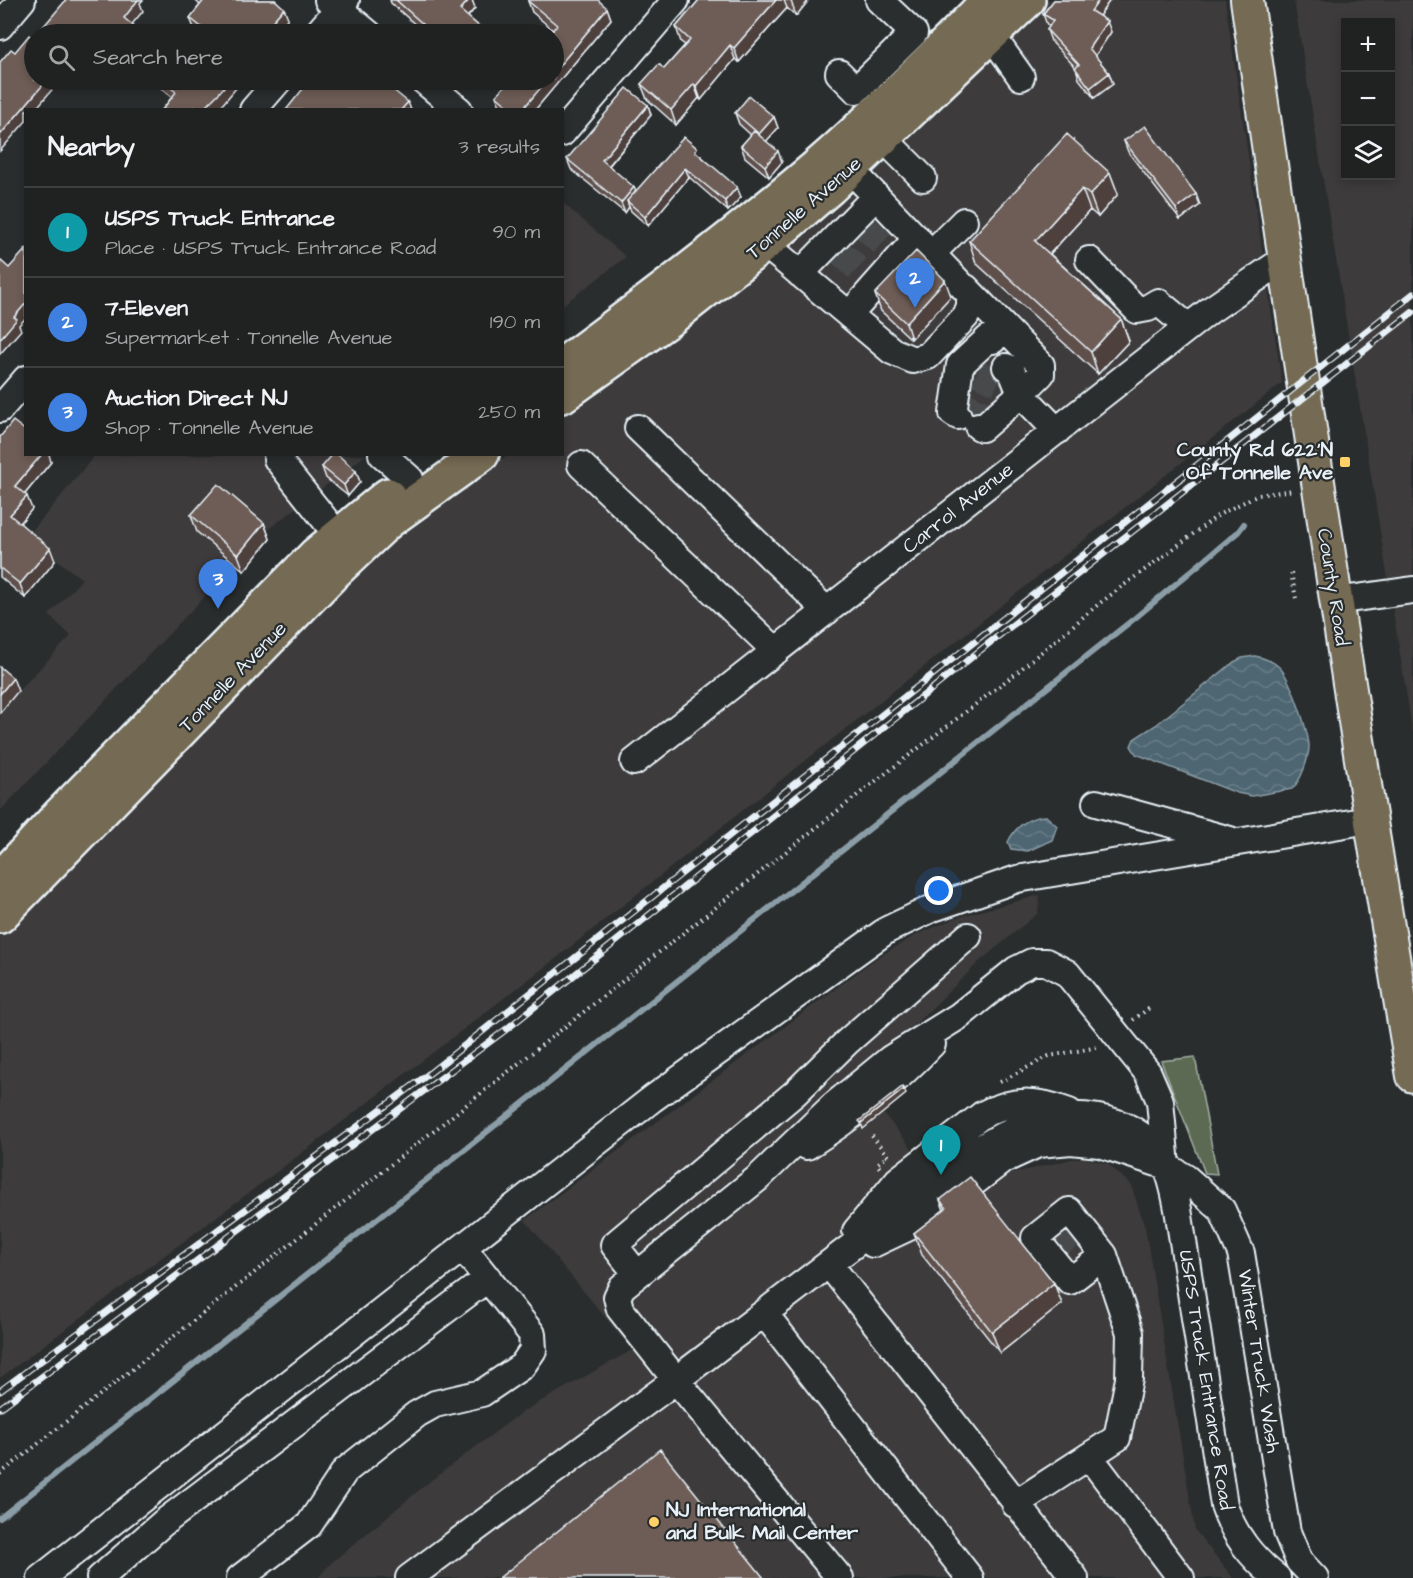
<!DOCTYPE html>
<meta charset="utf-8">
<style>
body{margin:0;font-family:"Architects Daughter",sans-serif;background:#2d2f2f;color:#f1f3f6}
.controls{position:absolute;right:18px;top:18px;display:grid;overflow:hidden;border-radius:0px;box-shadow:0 3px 9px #0003}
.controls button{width:54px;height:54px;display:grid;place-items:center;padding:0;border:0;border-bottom:2px solid #3d3f40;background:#202222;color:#f1f3f6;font:30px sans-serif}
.you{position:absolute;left:939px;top:891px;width:21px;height:21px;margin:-15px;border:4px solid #fff;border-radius:50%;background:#1a73e8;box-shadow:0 0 0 9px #1a73e833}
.badge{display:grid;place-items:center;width:39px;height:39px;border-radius:50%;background:#ffd166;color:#fff;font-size:20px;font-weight:700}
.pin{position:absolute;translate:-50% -50px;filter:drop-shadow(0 2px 3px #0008)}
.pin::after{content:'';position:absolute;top:32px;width:21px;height:18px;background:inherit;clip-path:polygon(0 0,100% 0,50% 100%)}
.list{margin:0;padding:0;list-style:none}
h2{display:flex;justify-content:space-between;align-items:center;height:78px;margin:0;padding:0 24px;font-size:26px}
h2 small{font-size:20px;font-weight:400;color:#a2a4a5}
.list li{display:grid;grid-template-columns:39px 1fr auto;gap:18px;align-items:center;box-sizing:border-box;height:90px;padding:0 24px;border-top:2px solid #3d3f40}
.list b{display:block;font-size:22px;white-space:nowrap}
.list p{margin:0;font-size:20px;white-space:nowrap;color:#a2a4a5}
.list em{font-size:20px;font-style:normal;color:#a2a4a5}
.icon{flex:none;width:33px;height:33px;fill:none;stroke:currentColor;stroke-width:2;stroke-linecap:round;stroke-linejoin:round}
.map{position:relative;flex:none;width:1413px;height:1578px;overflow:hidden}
.search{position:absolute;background:#202222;box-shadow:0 3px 9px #0003;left:24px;top:24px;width:540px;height:66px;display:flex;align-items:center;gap:15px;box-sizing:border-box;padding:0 21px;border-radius:33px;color:#a2a4a5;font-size:22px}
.panel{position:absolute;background:#202222;box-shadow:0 3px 9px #0003;left:24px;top:108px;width:540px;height:348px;border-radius:0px}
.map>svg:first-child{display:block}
</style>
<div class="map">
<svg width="1413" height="1578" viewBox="0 0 1413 1578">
<defs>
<pattern id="water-waves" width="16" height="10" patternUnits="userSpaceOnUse" patternTransform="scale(1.5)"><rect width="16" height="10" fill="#4d6672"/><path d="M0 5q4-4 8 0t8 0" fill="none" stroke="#677c87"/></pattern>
</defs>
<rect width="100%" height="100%" fill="#2a2d2e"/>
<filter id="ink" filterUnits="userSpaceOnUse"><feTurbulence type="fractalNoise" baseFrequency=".0167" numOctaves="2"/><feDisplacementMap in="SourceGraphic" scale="12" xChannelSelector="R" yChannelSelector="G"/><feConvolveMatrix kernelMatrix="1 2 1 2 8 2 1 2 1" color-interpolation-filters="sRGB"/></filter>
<g filter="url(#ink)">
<path fill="#3e3b3a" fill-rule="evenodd" d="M 1043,0 L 1225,0 L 1282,383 L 554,960 L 286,1165 L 0,1378 L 0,934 L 320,603 L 409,525 L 507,455 L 562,454 L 563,414 L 674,332 Z
M 1294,0 L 1413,0 L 1413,734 ZM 1346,22 L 1390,22 L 1390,176 L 1346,176 Z
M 563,203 L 626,257 L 563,305 Z
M 95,455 L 366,455 L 270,528 L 0,811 L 0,710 L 71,636 L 49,615 L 82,579 L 27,537 Z
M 1040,895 L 1038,913 L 979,962 L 897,1042 L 854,1077 L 957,1204 L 998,1177 L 1072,1159 L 1085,1158 L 1108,1164 L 1131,1185 L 1145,1227 L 1195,1530 L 1233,1578 L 318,1578 L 331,1563 L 429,1482 L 522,1412 L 632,1350 L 525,1220 L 878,957 L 916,935 L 958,917 Z"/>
<path fill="#5c6a52" stroke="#a2aea5" stroke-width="1.5" d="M 1195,1057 L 1217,1174 L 1205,1173 L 1161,1061 Z"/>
<path fill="url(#water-waves)" stroke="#8b9ea8" stroke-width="1.5" d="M 1255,656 C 1265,658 1273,661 1280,668 C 1291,679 1308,731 1309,746 C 1309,758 1301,781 1292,789 L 1252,796 L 1237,793 L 1136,754 L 1131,746 L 1134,739 L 1156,725 L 1234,662 L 1242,658 Z
M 1046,816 L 1057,826 L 1052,840 L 1028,851 L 1011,849 L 1008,842 C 1015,827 1029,816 1046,816 Z"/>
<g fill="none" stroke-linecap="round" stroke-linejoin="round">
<path stroke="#8b9ea8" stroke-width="6" d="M 0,1518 L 1135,618 L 1238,532 L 1244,524"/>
<path stroke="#464a4c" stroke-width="26" stroke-dasharray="26 13" stroke-linecap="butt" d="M 863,226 L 885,246
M 839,251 L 861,272
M 977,373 L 998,383
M 963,404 L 983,414
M 1060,1227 L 1082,1254"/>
<g stroke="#e8f1f8" stroke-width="30">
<path id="minor" d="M 328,0 L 369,34
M 0,26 L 22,0
M 317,34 L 346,0
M 992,36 L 1021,77
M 839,73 L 856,90 L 914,33 L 879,0
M 423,80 L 459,110
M 253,110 L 279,80
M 562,133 L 676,0
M 883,138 L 923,178
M 765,244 L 892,351 L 913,360 L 928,356 L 966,316 L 970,306 L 970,294 L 850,169
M 932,253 L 964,221
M 1089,260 L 1137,310 L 1148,308 L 1158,302 L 1188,327
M 800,274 L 876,196
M 966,288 L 1041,365 L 1041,374 L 1021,394 L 1011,369 L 1006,367
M 849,315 L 917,238
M 0,409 L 26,379
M 958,416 L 953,413 L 960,365 L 989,338 L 993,340
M 978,426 L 982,428 L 1021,394 L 1057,431
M 638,428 L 827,611
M 282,454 L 277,459 L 338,536
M 382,454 L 410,479
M 581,465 L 776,651
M 1335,601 L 1413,590
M 634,762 L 1209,311 L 1286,258
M 1096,803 L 1230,840
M 807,1146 C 853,1117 894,1084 932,1044
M 856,1231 L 898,1180 L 982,1115 C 1013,1098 1037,1100 1069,1112
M 873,1244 L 928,1218 L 1003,1160 L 1038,1144 L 1071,1141 L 1100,1144 L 1166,1166 L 1186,1178 L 1222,1210 L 1241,1253 L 1287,1532 L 1299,1561 L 1315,1578
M 829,1264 L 1075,1578
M 637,1274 L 614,1245 L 795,1093 L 847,1042 L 968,936
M 764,1313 L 970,1578
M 1089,1456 L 1181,1578
M 1015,1504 L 1117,1438 L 1129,1379 L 1130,1333 L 1104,1255 L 1069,1211 L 1035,1238 L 1070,1281 L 1104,1255
M 41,1578 L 652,1099 L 887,930 L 933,908 L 1017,879 L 1369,820
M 100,1578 L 163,1523 L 488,1278
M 240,1578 L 309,1525 L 345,1471 L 417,1414 L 435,1404 L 482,1393 L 522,1366 L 533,1350 L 532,1334 L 463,1248
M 409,1578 L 676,1380 L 620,1309 L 617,1297 L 622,1287 L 758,1178 L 834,1105 L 890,1059 L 959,1016 L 1016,970 L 1032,962 L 1046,962 L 1067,973 L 1148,1073 L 1160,1101 L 1166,1166
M 840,1578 L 676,1380 L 981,1148 C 996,1140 1010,1130 1026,1124 C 1070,1109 1128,1113 1158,1152 C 1170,1168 1174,1189 1178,1209 L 1224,1505 C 1234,1536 1252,1558 1277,1578"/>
</g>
<g stroke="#e8f1f8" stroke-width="36">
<path id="major" d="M 1247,0 C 1299,359 1352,718 1413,1076"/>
</g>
<g stroke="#e8f1f8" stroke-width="38">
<path id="highway" d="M 562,365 C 649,301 736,235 818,165 C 878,113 933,56 989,0
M 562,396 L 670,319 L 765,244 L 830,188 L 1028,0
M 0,879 L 61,813 L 315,555 L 388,495
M 0,916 L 336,571 L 389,521 L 482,454"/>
</g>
<path stroke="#e8f1f8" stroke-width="4" stroke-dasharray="1.5 4.5" stroke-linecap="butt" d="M 1291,573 L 1296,598
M 1133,1020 L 1152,1006
M 1000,1082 L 1049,1056 L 1099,1047
M 872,1136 L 888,1156 L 877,1164 L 880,1168
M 0,1474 L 864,790 L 1015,674 L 1100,603 L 1220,514 L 1258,495 L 1294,490"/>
<use href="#minor" stroke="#2a2d2e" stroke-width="26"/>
<use href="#major" stroke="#746b52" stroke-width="32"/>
<use href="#highway" stroke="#746b52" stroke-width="33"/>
<g stroke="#e8f1f8" stroke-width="7">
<path id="rail" d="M 0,1391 L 426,1076 L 1413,294
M 0,1408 L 508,1028 L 983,648 L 1413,312"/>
</g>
<use href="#rail" stroke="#2a2d2e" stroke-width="4.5" stroke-dasharray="14" stroke-linecap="butt"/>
</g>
<path fill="#5f504b" stroke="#e8f1f8" stroke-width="1.5" d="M 195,0 L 275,0 L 288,18 L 274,34 L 201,34 L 194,28 L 190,18 L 200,5 Z
M 390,0 L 472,0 L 475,8 L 468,17 L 488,34 L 426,34 L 391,3 Z
M 699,0 L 809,0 L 796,16 L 787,8 L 739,62 L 735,59 L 701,100 L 699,98 L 676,125 L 647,99 L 641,84 L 664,69 L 685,45 L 681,42 L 676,27 Z
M 1054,0 L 1110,0 L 1099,16 L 1111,32 L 1095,56 L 1109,73 L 1113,84 L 1094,98 L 1079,79 L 1076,68 L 1051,41 L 1047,30 L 1050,26 L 1047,25 L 1043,14 Z
M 528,1 L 607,8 L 611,19 L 535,110 L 504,110 L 500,106 L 496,96 L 553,30 L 532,12 Z
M 82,80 L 99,80 L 92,88 Z
M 151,80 L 236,80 L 234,82 L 236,88 L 217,110 L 162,110 L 172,97 Z
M 648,105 L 651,115 L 609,166 L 636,192 L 700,155 L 741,197 L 728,211 L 689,177 L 648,226 L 631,211 L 629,207 L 625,213 L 571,169 L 567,159 Z
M 735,113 L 774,117 L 778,128 L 766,141 L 782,162 L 769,177 L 745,157 L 741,146 L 751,135 L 739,124 Z
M 1124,141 L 1200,205 L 1180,220 L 1128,152 Z
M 1110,173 L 1118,194 L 1098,217 L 1090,210 L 1050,254 L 1121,319 L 1129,341 L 1098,374 L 976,263 L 969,241 Z
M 875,294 L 951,296 L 911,339 L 881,311 Z
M 0,437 L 51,462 L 25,494 L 32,509 L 20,523 L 55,561 L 25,598 L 0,577 Z
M 322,467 L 356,471 L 360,482 L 348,496 L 326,478 Z
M 191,515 L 264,523 L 270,539 L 244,571 L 197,532 Z
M 940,1200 L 1054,1283 L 1062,1304 L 1000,1353 L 922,1255 L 914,1233 L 944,1210 Z"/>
<path fill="#4d413d" stroke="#e8f1f8" stroke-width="1.5" d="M 135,0 L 143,0 L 140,3 L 143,11 L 128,29 L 124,18 Z
M 469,0 L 472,0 L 475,8 L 464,21 L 460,10 Z
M 776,0 L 784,0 L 787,8 L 739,62 L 734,48 Z
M 792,0 L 809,0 L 796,16 L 791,1 Z
M 1099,0 L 1110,0 L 1095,22 L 1091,11 Z
M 284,8 L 288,18 L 274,34 L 261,34 Z
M 607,8 L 611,19 L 535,110 L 522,110 L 547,80 L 554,80 L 554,72 Z
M 1107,21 L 1111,32 L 1093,59 L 1089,48 Z
M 730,45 L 735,59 L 701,100 L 696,86 Z
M 1109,73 L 1113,84 L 1094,98 L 1090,88 Z
M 47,80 L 60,80 L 35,110 L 26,110 L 26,121 L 0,151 L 0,135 Z
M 89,80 L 99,80 L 92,88 Z
M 230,80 L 236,80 L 234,82 L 236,88 L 222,105 L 217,110 L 202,110 Z
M 694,84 L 699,98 L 676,125 L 671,110 Z
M 408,102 L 411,110 L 401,110 Z
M 648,105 L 651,115 L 605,170 L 602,160 Z
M 774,117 L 778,128 L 763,145 L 759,134 Z
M 778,151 L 782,162 L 769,177 L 765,166 Z
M 685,168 L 689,177 L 648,226 L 645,217 Z
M 1110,173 L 1118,194 L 1098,217 L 1090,195 Z
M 634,187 L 638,197 L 627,201 L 629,207 L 625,213 L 621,203 Z
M 737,187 L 741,197 L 728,211 L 725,201 Z
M 1082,189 L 1090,210 L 1042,262 L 1035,241 Z
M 1196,194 L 1200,205 L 1180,220 L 1176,209 Z
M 945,280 L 951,296 L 911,339 L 906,323 Z
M 26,303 L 26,318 L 19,325 L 21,330 L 0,354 L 0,339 L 14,317 Z
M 1121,319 L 1129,341 L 1098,374 L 1091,352 Z
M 42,454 L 49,454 L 51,462 L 20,500 L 15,486 Z
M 356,471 L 360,482 L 348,496 L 344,485 Z
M 27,496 L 32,509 L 15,529 L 10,515 Z
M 264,523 L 270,539 L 244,571 L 238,555 Z
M 50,548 L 55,561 L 25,598 L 20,584 Z
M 13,678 L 18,691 L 0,713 L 0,694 Z
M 904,1089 L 906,1094 L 863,1129 L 861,1123 Z
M 1054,1283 L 1062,1304 L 1000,1353 L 992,1332 Z"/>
<path fill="#6e5d57" stroke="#e8f1f8" stroke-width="1.5" d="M 66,0 L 138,0 L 124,18 L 143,34 L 37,34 Z
M 204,0 L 275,0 L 284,8 L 261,34 L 210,34 L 190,18 Z
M 396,0 L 469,0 L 460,10 L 488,34 L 434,34 Z
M 529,0 L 598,0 L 607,8 L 554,72 L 554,34 L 549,34 L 557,25 L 528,1 Z
M 699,0 L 776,0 L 734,48 L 730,45 L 696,86 L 694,84 L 671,110 L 641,84 L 659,64 L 664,69 L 690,40 L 676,27 Z
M 1054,0 L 1099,0 L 1091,11 L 1107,21 L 1089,48 L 1109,73 L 1090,88 L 1075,68 L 1079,65 L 1047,30 L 1053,20 L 1043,14 Z
M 29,35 L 33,39 L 34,38 L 34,80 L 47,80 L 0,135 L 0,62 L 11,49 L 15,52 Z
M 161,80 L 230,80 L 218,94 L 202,110 L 197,110 L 195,107 L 193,110 L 162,110 L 176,92 Z
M 310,80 L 357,80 L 363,85 L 368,80 L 381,80 L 408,102 L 401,110 L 286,110 Z
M 510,80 L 547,80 L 522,110 L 513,110 L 496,96 Z
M 627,88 L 648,105 L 602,160 L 634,187 L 621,203 L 567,159 Z
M 749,96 L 774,117 L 759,134 L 735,113 Z
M 1145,126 L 1196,194 L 1176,209 L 1124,141 Z
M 754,131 L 778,151 L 765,166 L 741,146 Z
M 1067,134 L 1110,173 L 1090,195 L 1082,189 L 1035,241 L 1121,319 L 1091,352 L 969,241 Z
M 684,137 L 697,148 L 695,151 L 737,187 L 725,201 L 685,168 L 645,217 L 627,201 Z
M 26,249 L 26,303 L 14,317 L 17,319 L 0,339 L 0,260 L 9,268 Z
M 916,251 L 945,280 L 906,323 L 875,294 Z
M 13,421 L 26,431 L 26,454 L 42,454 L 15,486 L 27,496 L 10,515 L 50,548 L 20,584 L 0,568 L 0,437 Z
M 333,454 L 337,454 L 356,471 L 344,485 L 322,467 Z
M 218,484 L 264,523 L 238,555 L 191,515 Z
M 0,667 L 13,678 L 0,694 Z
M 902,1087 L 904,1089 L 861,1123 L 859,1121 Z
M 970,1177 L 1054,1283 L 992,1332 L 914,1233 L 946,1208 L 940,1200 Z
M 660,1449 L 764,1578 L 499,1578 Z"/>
</g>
<g fill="#ffd166" stroke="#2a2d2e" stroke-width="2">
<rect x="1339" y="456" width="12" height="12" rx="3"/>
<circle cx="654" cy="1522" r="6"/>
</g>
<g text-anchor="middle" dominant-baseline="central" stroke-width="4.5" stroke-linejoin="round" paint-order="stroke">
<g font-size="20" fill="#e8f1f8" stroke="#2a2d2e">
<text transform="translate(804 208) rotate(-41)">Tonnelle Avenue</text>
<text transform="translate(958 508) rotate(-38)">Carrol Avenue</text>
<text transform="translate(1333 587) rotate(81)">County Road</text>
<text transform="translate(233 677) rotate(-46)">Tonnelle Avenue</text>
<text transform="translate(1259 1361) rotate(81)">Winter Truck Wash</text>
<text transform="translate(1206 1380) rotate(81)">USPS Truck Entrance Road</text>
</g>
<g font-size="20" font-weight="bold" fill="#e8f1f8" stroke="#2a2d2e" text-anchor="end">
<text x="1333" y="450">County Rd 622'N<tspan x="1333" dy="23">Of Tonnelle Ave</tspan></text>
<text x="666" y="1510" text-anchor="start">NJ International<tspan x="666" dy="23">and Bulk Mail Center</tspan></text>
</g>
</g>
</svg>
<div class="controls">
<button>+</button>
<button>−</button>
<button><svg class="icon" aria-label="layers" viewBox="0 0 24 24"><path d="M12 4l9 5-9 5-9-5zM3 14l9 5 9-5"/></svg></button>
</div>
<div class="you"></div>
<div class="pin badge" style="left:941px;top:1175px;background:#0f9aa8">1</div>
<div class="pin badge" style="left:915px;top:308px;background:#3f7fe0">2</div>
<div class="pin badge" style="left:218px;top:609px;background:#3f7fe0">3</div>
<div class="search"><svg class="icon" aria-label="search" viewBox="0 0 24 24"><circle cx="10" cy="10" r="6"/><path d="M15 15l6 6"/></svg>Search here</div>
<section class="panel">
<h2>Nearby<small>3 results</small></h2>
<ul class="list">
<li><span class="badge" style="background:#0f9aa8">1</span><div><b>USPS Truck Entrance</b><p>Place · USPS Truck Entrance Road</p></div><em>90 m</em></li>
<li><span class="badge" style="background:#3f7fe0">2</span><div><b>7-Eleven</b><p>Supermarket · Tonnelle Avenue</p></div><em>190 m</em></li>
<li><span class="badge" style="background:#3f7fe0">3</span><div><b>Auction Direct NJ</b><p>Shop · Tonnelle Avenue</p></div><em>250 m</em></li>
</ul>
</section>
</div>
